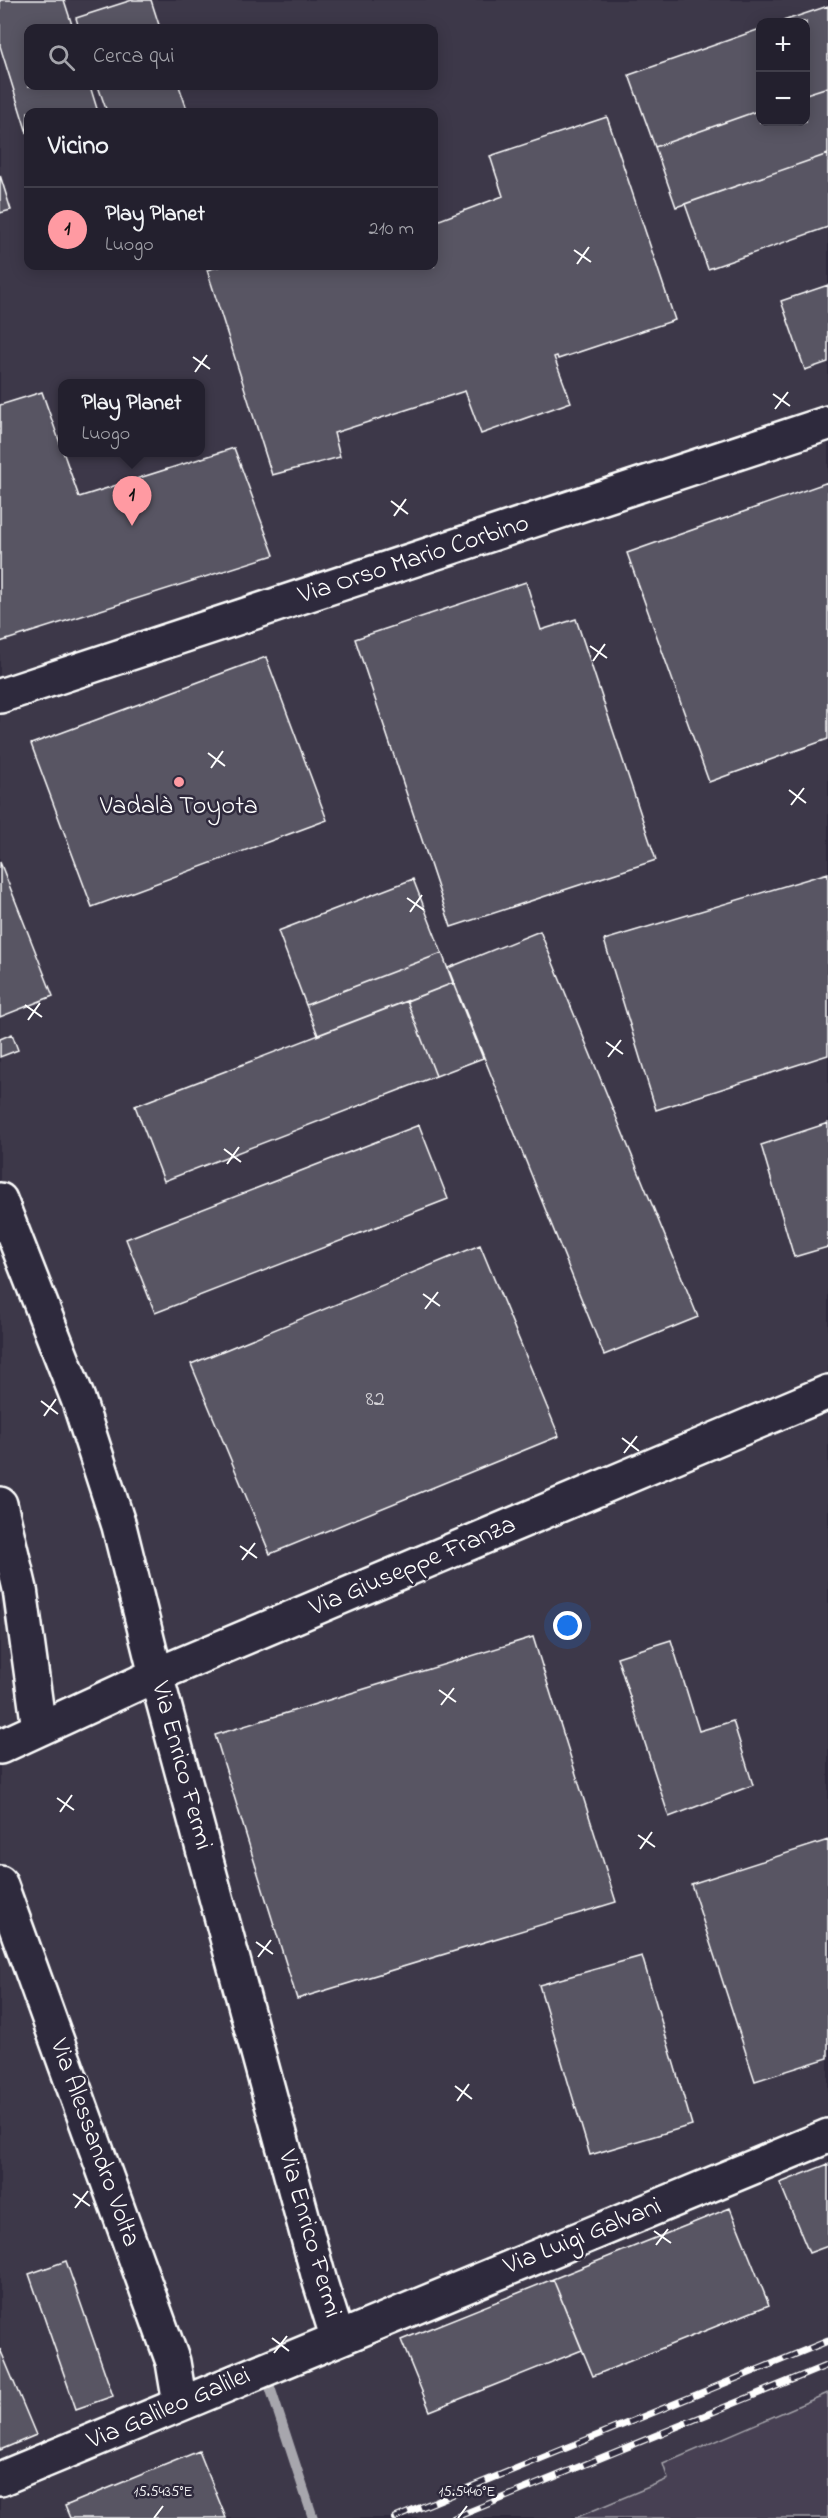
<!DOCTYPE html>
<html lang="it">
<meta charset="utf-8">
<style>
body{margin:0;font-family:"Indie Flower",sans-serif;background:#2b2836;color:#f1f3f6}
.controls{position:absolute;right:18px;top:18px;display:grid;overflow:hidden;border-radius:12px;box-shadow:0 3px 15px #0003}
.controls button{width:54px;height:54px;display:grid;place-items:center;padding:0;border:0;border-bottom:2px solid #403e4a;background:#23202e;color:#f1f3f6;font:30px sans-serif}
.you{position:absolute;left:568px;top:1626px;width:21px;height:21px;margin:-15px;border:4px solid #fff;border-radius:50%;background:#1a73e8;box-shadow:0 0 0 9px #1a73e833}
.badge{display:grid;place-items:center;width:39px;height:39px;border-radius:50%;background:#ff9aa2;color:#111;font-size:20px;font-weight:700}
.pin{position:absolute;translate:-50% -50px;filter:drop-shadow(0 2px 3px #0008)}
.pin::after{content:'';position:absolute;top:32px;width:21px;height:18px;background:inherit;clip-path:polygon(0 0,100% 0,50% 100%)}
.popup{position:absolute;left:58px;top:379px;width:147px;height:78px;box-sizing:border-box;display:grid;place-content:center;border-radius:12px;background:#23202e;filter:drop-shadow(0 2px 4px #0005);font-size:20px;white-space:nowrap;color:#a3a3aa}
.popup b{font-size:22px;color:#f1f3f6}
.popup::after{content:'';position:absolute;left:50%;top:100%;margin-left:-12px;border:12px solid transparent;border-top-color:#23202e}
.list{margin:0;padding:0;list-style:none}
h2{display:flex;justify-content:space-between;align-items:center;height:78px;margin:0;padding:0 24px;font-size:26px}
h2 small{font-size:20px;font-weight:400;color:#a3a3aa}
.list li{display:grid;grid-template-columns:39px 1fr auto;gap:18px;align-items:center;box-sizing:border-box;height:84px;padding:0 24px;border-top:2px solid #403e4a}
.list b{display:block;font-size:22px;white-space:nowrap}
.list p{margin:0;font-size:20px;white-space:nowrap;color:#a3a3aa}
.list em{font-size:20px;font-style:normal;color:#a3a3aa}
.icon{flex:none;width:33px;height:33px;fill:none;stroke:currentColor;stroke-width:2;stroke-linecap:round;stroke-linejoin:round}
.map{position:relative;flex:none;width:828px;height:2518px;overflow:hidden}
.search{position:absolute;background:#23202e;box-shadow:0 3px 15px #0003;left:24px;top:24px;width:414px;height:66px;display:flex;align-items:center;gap:15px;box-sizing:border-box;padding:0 21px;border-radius:12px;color:#a3a3aa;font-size:22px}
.panel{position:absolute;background:#23202e;box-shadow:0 3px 15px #0003;left:24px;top:108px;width:414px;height:162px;border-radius:12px}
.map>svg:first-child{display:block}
</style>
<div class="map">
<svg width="828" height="2518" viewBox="0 0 828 2518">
<rect width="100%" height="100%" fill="#2f2a3d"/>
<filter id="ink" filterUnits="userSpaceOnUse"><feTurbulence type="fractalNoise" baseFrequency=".0167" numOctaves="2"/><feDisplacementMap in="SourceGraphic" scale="12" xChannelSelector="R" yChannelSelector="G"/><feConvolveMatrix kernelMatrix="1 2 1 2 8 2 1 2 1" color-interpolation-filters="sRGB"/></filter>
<g filter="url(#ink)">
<path fill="#3c3749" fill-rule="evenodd" d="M 0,0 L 828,0 L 828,2393 L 664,2464 L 668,2479 L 575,2518 L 0,2518 ZM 760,22 L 806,22 L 806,122 L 760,122 ZM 28,28 L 434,28 L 434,86 L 28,86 ZM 28,112 L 434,112 L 434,266 L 28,266 ZM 63,384 L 201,384 L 201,452 L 63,452 Z"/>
<path fill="#464152" stroke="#a2a0a8" stroke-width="1.5" d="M 828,2393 L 828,2518 L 575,2518 L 668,2479 L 663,2464 Z"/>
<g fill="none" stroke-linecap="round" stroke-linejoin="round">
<path stroke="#a7a6ad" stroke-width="10" d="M 270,2387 L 313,2518"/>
</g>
<path fill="#595564" stroke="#fff" stroke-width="1.5" d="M 0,0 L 64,0 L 73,28 L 28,28 L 28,86 L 90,86 L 98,112 L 28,112 L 27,133 L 0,46 Z
M 132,0 L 151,0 L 160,28 L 79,28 L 76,18 Z
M 828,6 L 828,87 L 806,94 L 806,22 L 780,22 Z
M 760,29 L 760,110 L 655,147 L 629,75 Z
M 98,86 L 179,86 L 188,112 L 107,112 Z
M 828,87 L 828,154 L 676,207 L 655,147 L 760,110 L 760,122 L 806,122 L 806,94 Z
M 607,117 L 675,320 L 558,359 L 557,356 L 554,357 L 571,402 L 481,434 L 465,391 L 334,433 L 340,457 L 272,475 L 207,270 L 221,266 L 434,266 L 434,222 L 503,196 L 490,156 Z
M 828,154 L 828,227 L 708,269 L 685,204 Z
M 0,175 L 11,210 L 0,213 Z
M 828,285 L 828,362 L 805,370 L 781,301 Z
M 42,392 L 79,497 L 234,448 L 274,555 L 0,642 L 0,405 Z
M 828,482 L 828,739 L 709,782 L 627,553 Z
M 526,582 L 541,630 L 576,619 L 656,860 L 451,927 L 355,639 Z
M 266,657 L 327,820 L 92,907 L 31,744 Z
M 0,862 L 53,996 L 0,1017 Z
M 828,873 L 828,1055 L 656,1110 L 604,940 Z
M 413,879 L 442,953 L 306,1005 L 278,931 Z
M 540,931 L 698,1317 L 604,1355 L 448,968 Z
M 442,953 L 453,983 L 318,1035 L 306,1005 Z
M 453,983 L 483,1058 L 436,1076 L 407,1001 Z
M 407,1001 L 436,1076 L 164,1181 L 135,1106 Z
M 12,1034 L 18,1050 L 0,1057 L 0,1039 Z
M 828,1123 L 828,1247 L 794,1257 L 761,1145 Z
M 419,1125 L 448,1199 L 155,1313 L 126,1239 Z
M 480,1245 L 559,1436 L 270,1554 L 191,1364 Z
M 533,1637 L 616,1902 L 297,1999 L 215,1735 Z
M 671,1640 L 699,1731 L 733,1721 L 753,1785 L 669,1817 L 617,1657 Z
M 828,1840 L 828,2058 L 755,2081 L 691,1884 Z
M 642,1956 L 692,2125 L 590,2155 L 539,1985 Z
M 828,2164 L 828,2246 L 809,2253 L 780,2183 Z
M 730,2208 L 769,2305 L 593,2376 L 553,2279 Z
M 66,2261 L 113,2396 L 76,2409 L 29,2274 Z
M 553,2279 L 582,2350 L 430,2411 L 401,2340 Z
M 0,2349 L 36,2435 L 0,2450 Z
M 199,2451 L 226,2518 L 70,2518 L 65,2506 Z"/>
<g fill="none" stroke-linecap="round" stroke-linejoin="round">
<g stroke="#fff" stroke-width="38">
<path id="street" d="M 0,696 L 828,423
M 0,1200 L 78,1399 L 119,1526 L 156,1675 L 320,2282 L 338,2339
M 0,1504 L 20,1589 L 39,1729
M 0,1747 L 156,1675 L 828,1392
M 0,1883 L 173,2362 L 180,2404
M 0,2479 L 828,2136"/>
</g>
<use href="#street" stroke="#2f2a3d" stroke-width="33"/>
<g stroke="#fff" stroke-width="7">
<path id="rail" d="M 395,2518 L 828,2341
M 454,2518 L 828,2365"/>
</g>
<use href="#rail" stroke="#2f2a3d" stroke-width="4.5" stroke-dasharray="14" stroke-linecap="butt"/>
</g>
</g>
<path fill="none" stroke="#fff" stroke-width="2" d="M 574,250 L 591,262M 577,264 L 589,247M 193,357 L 210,369M 195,372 L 207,355M 773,394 L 790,406M 775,409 L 788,392M 391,501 L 408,514M 394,516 L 406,499M 590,646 L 607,658M 593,661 L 605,644M 208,753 L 225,766M 211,768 L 223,751M 789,790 L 806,803M 791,805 L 804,788M 407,898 L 424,910M 410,912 L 422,895M 25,1005 L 42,1017M 28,1020 L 40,1003M 606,1042 L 623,1054M 608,1057 L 621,1040M 224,1149 L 241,1162M 227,1164 L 239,1147M 423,1294 L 440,1306M 425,1309 L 438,1292M 41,1401 L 58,1414M 44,1416 L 56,1399M 622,1438 L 639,1451M 624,1453 L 637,1436M 240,1546 L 257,1558M 242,1560 L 255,1543M 439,1690 L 456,1702M 441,1705 L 454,1688M 57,1798 L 74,1810M 60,1812 L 72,1795M 638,1835 L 655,1847M 640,1849 L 652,1832M 256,1942 L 273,1954M 258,1957 L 271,1940M 455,2086 L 472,2099M 457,2101 L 469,2084M 73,2194 L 90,2206M 75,2208 L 88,2191M 654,2231 L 671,2243M 656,2245 L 668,2229M 272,2338 L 289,2351M 274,2353 L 287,2336M 154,2518 L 163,2506M 458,2518 L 467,2506"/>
<circle fill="#ff9aa2" stroke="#2f2a3d" stroke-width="2" cx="179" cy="782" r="6"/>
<g text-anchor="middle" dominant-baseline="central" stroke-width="5" stroke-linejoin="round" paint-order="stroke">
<g font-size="22" fill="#d6d4d8">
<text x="375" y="1400">82</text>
</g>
<g font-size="26" fill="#fff" stroke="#2f2a3d">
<text transform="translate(414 560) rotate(-18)">Via Orso Mario Corbino</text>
<text transform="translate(413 1567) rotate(-23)">Via Giuseppe Franza</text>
<text transform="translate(181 1766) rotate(75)">Via Enrico Fermi</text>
<text transform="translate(94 2143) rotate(70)">Via Alessandro Volta</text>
<text transform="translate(309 2234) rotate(74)">Via Enrico Fermi</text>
<text transform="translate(583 2237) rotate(-22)">Via Luigi Galvani</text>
<text transform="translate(169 2409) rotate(-23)">Via Galileo Galilei</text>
</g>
<g font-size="26" fill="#fff" stroke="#2f2a3d">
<text x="179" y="807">Vadalà Toyota</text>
</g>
</g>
<g font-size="15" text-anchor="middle" fill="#fff" stroke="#2f2a3d" stroke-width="5" stroke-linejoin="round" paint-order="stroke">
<text x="163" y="2496">15.5435°E</text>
<text x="467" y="2496">15.5440°E</text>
</g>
</svg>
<div class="controls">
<button>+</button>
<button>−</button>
</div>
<div class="you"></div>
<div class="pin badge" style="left:132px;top:526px">1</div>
<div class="popup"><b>Play Planet</b>Luogo</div>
<div class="search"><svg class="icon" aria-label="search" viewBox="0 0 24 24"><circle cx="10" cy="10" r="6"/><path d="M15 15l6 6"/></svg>Cerca qui</div>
<section class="panel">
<h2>Vicino<small></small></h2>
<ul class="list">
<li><span class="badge">1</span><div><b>Play Planet</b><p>Luogo</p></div><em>210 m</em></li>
</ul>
</section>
</div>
